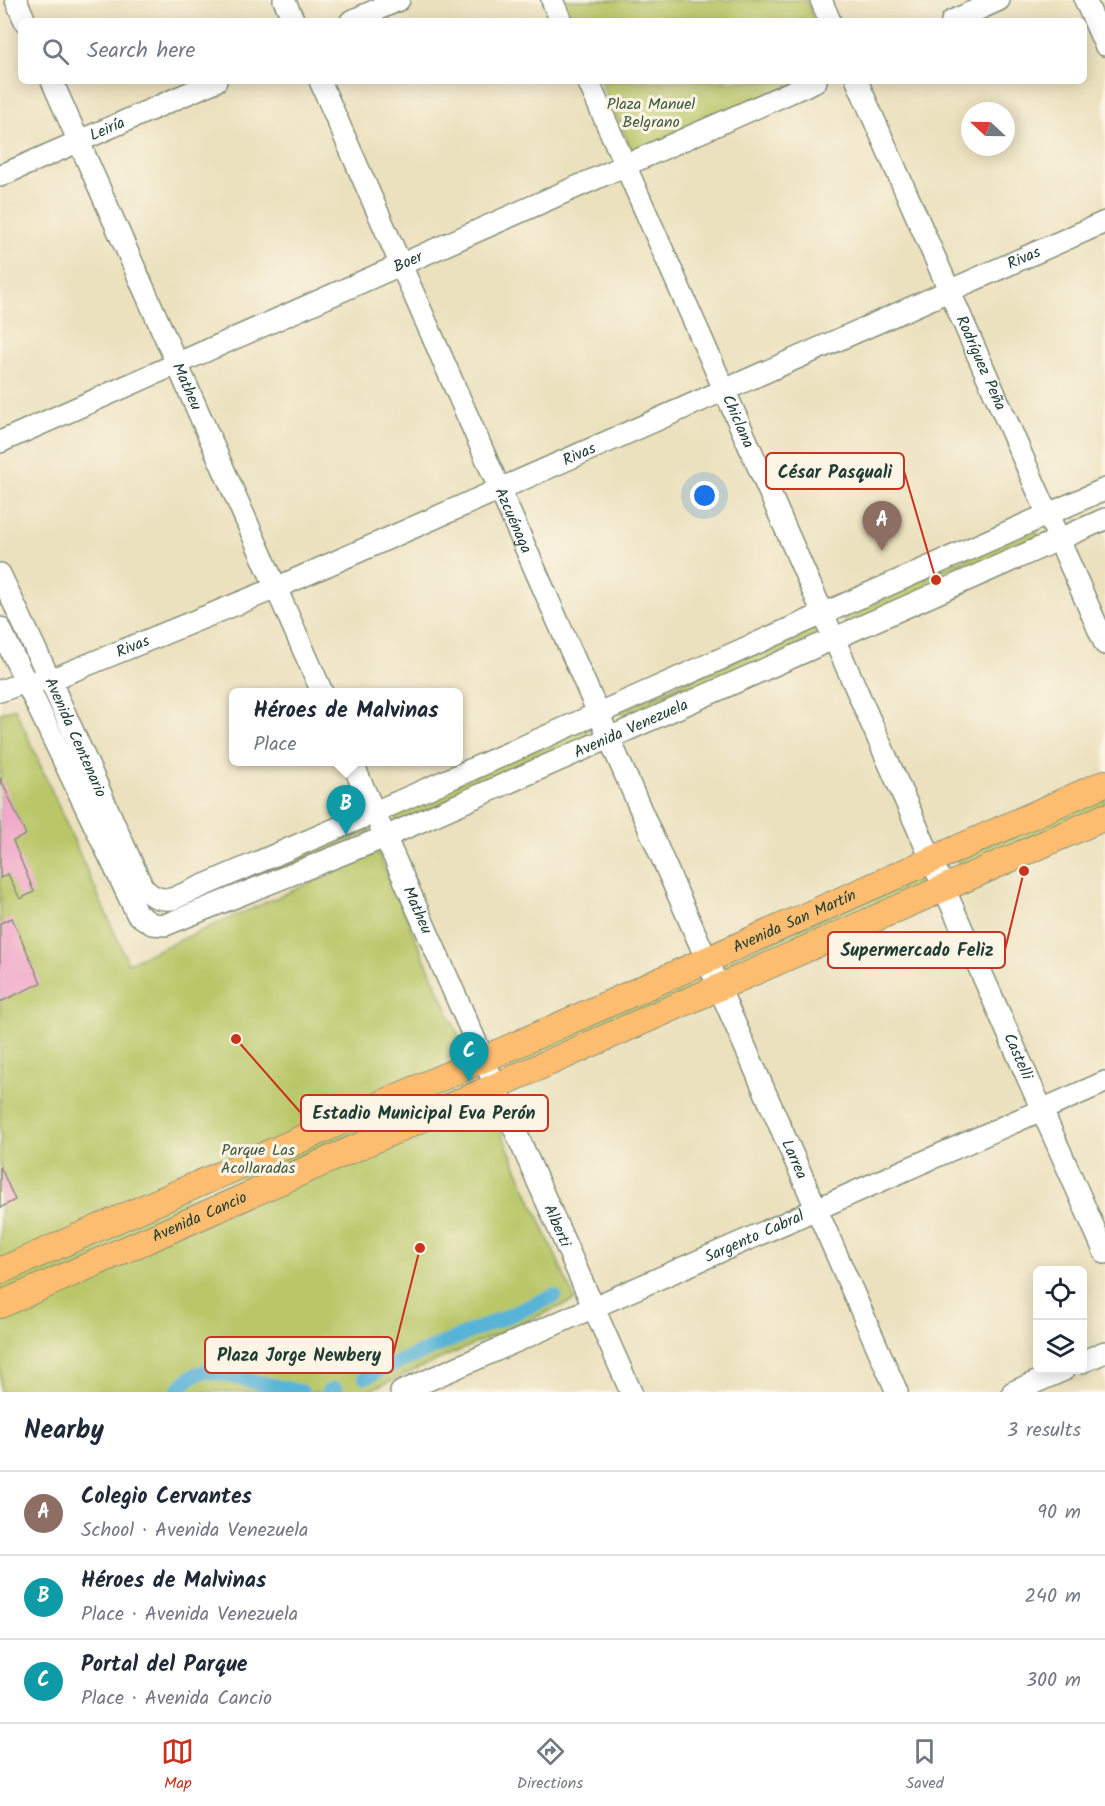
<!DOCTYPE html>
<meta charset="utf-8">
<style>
body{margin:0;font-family:Kalam,sans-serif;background:#f2f2f3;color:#1f2937}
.controls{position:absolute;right:18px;bottom:18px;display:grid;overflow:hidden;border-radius:9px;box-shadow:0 3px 15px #0003}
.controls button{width:54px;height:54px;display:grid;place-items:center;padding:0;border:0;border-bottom:2px solid #e0e1e3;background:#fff;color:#1f2937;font:30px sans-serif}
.compass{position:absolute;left:961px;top:102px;width:54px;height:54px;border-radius:50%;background:#fff;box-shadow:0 3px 15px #0003;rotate:292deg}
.you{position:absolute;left:705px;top:496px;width:21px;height:21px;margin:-15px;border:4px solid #fff;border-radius:50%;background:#1a73e8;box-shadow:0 0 0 9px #1a73e833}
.badge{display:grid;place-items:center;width:39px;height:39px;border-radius:50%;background:#c8321e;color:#fff;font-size:20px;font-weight:700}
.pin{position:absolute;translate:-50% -50px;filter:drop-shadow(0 2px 3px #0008)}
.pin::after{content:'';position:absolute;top:32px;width:21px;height:18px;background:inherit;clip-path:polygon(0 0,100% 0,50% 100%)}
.popup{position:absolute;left:229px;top:688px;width:234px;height:78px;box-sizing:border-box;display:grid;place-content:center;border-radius:9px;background:#fff;filter:drop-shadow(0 2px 4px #0005);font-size:20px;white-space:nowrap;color:#747a83}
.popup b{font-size:22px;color:#1f2937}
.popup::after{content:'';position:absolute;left:50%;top:100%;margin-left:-12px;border:12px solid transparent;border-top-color:#fff}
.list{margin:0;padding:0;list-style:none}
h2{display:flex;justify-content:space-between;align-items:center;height:78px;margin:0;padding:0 24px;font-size:26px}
h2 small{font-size:20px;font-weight:400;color:#747a83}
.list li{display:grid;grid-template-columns:39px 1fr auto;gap:18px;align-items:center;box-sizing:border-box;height:84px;padding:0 24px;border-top:2px solid #e0e1e3}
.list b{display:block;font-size:22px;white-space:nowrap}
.list p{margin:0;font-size:20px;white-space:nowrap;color:#747a83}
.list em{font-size:20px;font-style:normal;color:#747a83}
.icon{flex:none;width:33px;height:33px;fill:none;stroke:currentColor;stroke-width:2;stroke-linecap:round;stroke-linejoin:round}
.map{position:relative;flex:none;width:1105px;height:1392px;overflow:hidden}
.search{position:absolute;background:#fff;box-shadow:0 3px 15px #0003;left:18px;right:18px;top:18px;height:66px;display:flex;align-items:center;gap:15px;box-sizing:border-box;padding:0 21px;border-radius:9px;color:#747a83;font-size:22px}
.sheet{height:330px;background:#fff}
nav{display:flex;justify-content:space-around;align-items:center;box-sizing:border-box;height:84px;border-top:2px solid #e0e1e3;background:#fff;font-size:16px;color:#747a83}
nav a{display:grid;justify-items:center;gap:3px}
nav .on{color:#c8321e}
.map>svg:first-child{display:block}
</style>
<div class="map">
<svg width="1105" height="1392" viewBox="0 0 1105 1392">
<rect width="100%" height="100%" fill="#fcf5e5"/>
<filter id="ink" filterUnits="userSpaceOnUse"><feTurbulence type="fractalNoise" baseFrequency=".0167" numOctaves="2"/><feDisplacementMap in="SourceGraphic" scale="12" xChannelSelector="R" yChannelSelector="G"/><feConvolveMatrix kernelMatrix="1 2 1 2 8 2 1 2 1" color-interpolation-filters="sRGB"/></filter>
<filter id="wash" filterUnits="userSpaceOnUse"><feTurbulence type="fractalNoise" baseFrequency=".008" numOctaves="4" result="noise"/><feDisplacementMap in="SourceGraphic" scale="24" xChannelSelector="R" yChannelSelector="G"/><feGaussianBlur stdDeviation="1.35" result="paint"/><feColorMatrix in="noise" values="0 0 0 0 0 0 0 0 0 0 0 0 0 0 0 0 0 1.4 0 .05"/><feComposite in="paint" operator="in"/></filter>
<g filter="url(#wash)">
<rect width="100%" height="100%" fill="#ebe1be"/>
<path fill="#bac769" stroke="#6c824e" stroke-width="1.5" d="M 563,0 L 806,0 L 815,21 L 572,21 Z
M 600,81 L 808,81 L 635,157 Z
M 1035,527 L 1040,540 L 848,626 L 843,614 Z
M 814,624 L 819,636 L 627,723 L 621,711 Z
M 15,708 L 128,963 L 378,853 L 575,1300 L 365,1392 L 0,1392 L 0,713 Z
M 585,726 L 590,738 L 398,824 L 393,812 Z
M 1105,791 L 1105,806 L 961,870 L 956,858 Z
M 365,819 L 370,831 L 177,917 L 172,905 Z
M 916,876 L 921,888 L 729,974 L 723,962 Z
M 698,973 L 703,985 L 511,1071 L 505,1059 Z"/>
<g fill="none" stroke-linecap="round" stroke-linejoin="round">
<path stroke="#59b4d7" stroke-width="15" d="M 365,1377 L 554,1296
M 177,1392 C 185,1380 193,1374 207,1371 L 302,1392
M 328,1392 L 335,1389"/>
</g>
<g id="blocks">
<path fill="#f0a9c9" d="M 0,777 L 26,835 L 13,841 L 34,892 L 20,899 L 8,874 L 0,878 Z
M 12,918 L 41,983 L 0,1002 L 0,923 Z
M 0,1166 L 15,1200 L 0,1208 Z"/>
</g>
</g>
<g filter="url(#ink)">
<use href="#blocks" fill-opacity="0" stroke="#858f79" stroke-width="1.5"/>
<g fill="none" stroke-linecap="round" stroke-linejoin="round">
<g stroke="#858f79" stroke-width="24">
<g id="minor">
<path d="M 16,0 L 25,21"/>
<path d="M 284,0 L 294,21"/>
<path d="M 552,0 L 561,21"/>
<path d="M 821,0 L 830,21"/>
<path d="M 1085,0 L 1105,45"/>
<path d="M 351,21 L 399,0"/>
<path d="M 952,21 L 999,0"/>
<path id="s1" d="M 52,81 L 322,692"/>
<path id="s2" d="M 320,81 L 897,1392"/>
<path id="s3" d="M 588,81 L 1105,1253"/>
<path id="s4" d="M 857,81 L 1105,644"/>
<path id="s5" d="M 0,176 L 216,81"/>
<path id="s6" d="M 0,442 L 816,81"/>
<path id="s7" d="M 0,574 L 50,680 L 142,886 C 150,897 159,900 172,899 L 375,812 L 1105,489"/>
<path id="s8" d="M 0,628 L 137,914 L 152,924 L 165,925 L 385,837 L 1105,519"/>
<path id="s9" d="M 0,691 L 26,682 L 50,680 L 276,588 L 1105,222"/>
<path id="s10" d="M 352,762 L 631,1392"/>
<path d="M 1082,1362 L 1105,1352"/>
<path id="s11" d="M 401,1392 L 1105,1082"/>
<path d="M 1013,1392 L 1064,1370"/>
</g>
</g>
<g stroke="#858f79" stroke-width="28">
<g id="major">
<path id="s12" d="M 0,1271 L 484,1059 L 1105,783"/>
<path id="s13" d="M 0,1305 L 1105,817"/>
</g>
</g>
<use href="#minor" stroke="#fff" stroke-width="21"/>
<use href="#major" stroke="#fcbd6f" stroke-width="26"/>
</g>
</g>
<g text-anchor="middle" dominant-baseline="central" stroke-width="6" stroke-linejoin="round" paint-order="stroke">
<g font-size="16" fill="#3e593f" stroke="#fcf5e5">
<text x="651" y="104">Plaza Manuel<tspan x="651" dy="18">Belgrano</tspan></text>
<text x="258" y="1150">Parque Las<tspan x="258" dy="18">Acollaradas</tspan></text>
</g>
<g font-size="16" fill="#1f3d34" stroke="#fcf5e5">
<text stroke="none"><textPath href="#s5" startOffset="117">Leiría</textPath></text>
<text stroke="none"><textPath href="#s9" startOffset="1113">Rivas</textPath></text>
<text stroke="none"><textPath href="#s6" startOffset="446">Boer</textPath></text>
<text stroke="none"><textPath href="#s4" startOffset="308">Rodríguez Peña</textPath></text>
<text stroke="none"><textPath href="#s1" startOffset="334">Matheu</textPath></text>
<text stroke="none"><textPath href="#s3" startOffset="372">Chiclana</textPath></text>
<text stroke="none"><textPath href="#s9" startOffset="627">Rivas</textPath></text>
<text stroke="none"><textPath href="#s2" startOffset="480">Azcuénaga</textPath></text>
<text stroke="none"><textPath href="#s9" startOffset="141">Rivas</textPath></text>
<text stroke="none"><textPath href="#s8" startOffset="854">Avenida Venezuela</textPath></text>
<text stroke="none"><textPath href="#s7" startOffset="180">Avenida Centenario</textPath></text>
<text stroke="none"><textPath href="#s10" startOffset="162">Matheu</textPath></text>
<text stroke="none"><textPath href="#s12" startOffset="868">Avenida San Martín</textPath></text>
<text stroke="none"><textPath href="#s3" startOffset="1066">Castelli</textPath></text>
<text stroke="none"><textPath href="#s2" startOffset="1178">Larrea</textPath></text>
<text stroke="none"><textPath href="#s13" startOffset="218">Avenida Cancio</textPath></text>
<text stroke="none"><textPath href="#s10" startOffset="507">Alberti</textPath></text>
<text stroke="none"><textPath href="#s11" startOffset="386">Sargento Cabral</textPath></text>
</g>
</g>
<path fill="none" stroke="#c8321e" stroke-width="2" d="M936 580L904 471M1024 871L1005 950M236 1039L301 1113M420 1248L393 1355"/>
<g fill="#c8321e" stroke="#fcf5e5" stroke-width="2">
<circle cx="936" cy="580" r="6"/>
<circle cx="1024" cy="871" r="6"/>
<circle cx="236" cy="1039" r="6"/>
<circle cx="420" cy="1248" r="6"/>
</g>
<g fill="#fcf5e5" stroke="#c8321e" stroke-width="2">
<rect x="766" y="453" width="138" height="36" rx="6"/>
<rect x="828" y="932" width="177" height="36" rx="6"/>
<rect x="301" y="1095" width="247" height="36" rx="6"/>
<rect x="205" y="1337" width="188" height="36" rx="6"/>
</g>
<g font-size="18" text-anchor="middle" font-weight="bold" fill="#1f3d34">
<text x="835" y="478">César Pasquali</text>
<text x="917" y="956">Supermercado Feliz</text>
<text x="424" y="1119">Estadio Municipal Eva Perón</text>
<text x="299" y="1361">Plaza Jorge Newbery</text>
</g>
</svg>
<div class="controls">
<button><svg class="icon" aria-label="locate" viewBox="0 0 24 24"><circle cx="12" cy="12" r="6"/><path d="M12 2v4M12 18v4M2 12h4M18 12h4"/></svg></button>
<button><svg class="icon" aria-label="layers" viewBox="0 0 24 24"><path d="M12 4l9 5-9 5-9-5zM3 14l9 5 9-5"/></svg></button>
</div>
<svg class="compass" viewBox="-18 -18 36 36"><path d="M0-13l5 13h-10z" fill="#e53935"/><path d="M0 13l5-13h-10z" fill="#747a83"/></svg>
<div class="you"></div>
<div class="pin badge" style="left:882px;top:551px;background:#8d6e63">A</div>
<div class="pin badge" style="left:346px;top:835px;background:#0f9aa8">B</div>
<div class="popup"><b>Héroes de Malvinas</b>Place</div>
<div class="pin badge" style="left:469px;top:1082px;background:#0f9aa8">C</div>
<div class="search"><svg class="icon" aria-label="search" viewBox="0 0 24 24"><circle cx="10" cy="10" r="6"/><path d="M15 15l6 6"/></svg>Search here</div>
</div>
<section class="sheet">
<h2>Nearby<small>3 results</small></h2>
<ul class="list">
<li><span class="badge" style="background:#8d6e63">A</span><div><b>Colegio Cervantes</b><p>School · Avenida Venezuela</p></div><em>90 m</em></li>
<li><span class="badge" style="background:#0f9aa8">B</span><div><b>Héroes de Malvinas</b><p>Place · Avenida Venezuela</p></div><em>240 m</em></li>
<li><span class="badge" style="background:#0f9aa8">C</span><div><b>Portal del Parque</b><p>Place · Avenida Cancio</p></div><em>300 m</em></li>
</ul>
</section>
<nav>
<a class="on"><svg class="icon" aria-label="map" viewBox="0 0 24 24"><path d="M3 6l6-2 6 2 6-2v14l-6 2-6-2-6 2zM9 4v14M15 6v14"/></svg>Map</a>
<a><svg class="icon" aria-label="directions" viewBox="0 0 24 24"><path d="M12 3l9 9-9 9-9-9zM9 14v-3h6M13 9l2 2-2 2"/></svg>Directions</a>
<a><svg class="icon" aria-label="saved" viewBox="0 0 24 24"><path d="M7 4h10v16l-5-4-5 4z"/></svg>Saved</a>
</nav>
